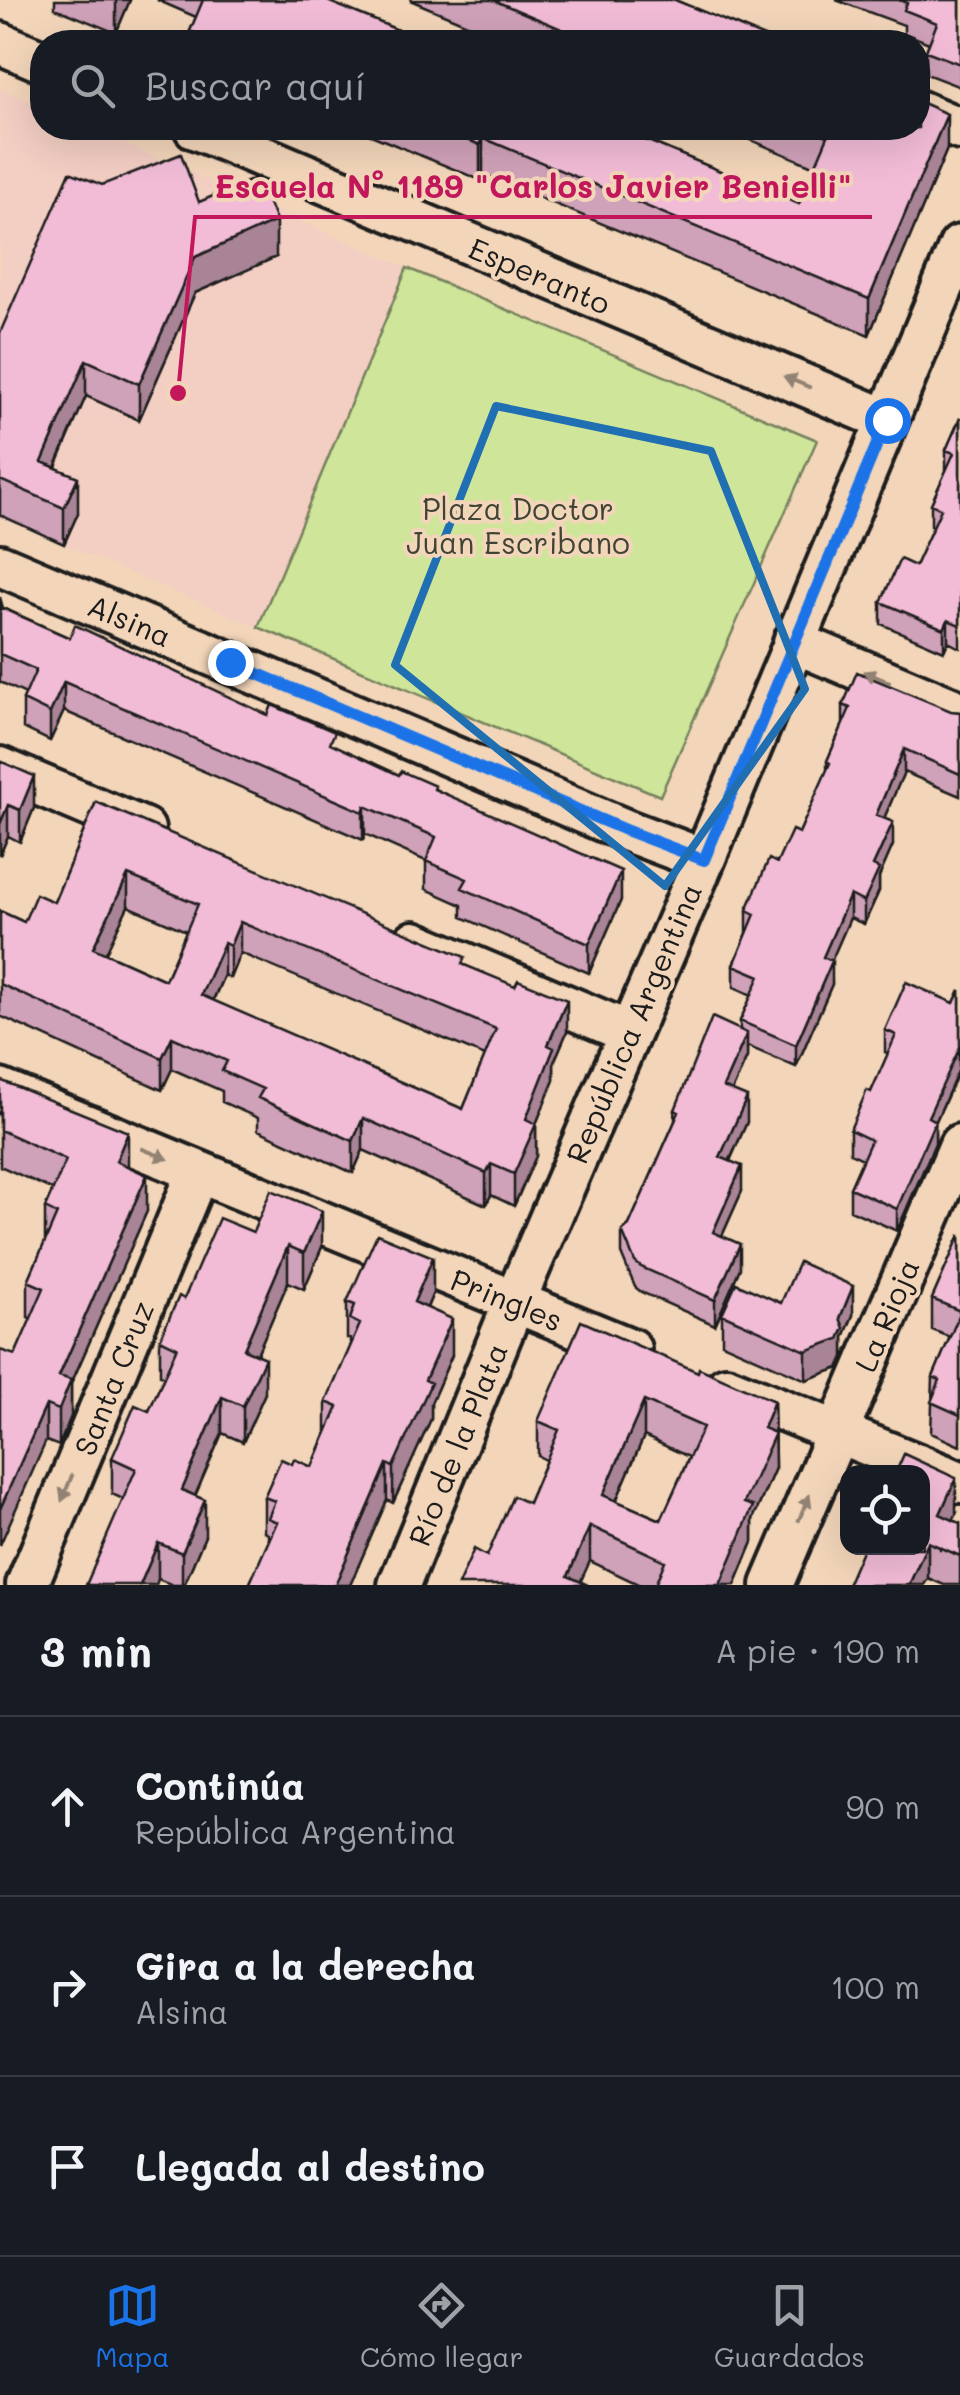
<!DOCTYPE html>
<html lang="es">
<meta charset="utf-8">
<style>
body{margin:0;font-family:Mali,sans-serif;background:#242831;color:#f1f3f6}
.controls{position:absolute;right:30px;bottom:30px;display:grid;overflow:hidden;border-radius:20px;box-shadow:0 10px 40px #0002}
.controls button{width:90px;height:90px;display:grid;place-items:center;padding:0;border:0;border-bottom:2px solid #363941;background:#171b24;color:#f1f3f6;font:50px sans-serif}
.stop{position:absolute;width:30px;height:30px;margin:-22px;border:8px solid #1a73e8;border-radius:50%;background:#fff}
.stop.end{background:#1a73e8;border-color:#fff;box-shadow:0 2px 10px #0008}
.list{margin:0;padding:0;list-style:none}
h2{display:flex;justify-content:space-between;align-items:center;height:130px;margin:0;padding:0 40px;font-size:42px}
h2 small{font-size:32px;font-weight:400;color:#9ea1a6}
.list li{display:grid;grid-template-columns:65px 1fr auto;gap:30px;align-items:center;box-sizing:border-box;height:180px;padding:0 40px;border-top:2px solid #363941}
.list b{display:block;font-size:38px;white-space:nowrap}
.list p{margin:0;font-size:32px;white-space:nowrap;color:#9ea1a6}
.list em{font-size:32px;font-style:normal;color:#9ea1a6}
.icon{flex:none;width:55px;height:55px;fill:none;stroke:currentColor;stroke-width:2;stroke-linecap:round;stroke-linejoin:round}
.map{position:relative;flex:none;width:960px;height:1585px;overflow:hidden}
.search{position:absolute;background:#171b24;box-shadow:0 10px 40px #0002;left:30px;right:30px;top:30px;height:110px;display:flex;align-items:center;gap:25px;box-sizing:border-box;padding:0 35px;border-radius:40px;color:#9ea1a6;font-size:38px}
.sheet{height:670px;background:#171b24}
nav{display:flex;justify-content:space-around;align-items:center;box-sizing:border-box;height:140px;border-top:2px solid #363941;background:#171b24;font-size:28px;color:#9ea1a6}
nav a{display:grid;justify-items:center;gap:5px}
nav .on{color:#1a73e8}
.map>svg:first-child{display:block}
</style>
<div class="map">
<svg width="960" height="1585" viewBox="0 0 960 1585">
<rect width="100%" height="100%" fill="#f3d6ba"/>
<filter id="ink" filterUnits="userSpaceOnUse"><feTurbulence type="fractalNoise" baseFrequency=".01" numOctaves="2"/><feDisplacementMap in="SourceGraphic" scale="20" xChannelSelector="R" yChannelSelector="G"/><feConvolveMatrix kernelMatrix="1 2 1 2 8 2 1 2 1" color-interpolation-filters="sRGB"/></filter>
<g filter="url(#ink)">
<path fill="#f3cec3" d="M 0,88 L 42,107 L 42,128 L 89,128 L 407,268 L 258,627 L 0,518 Z"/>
<path fill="#cee59a" stroke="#75805b" stroke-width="2.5" d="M 407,268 L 817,440 L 660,796 L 258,627 Z"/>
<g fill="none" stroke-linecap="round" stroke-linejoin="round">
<g stroke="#1c1c1c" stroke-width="48">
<path id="street" d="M 0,43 L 42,61
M 918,111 L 960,129
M 195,128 L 887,420
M 0,565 L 625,830 L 704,860
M 794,642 L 960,712
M 0,768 L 144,829
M 414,942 L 628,1032
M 0,1090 L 630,1349
M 726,1387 L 960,1482
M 27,1585 L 198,1172
M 399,1585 L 514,1303 L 704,860 L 960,246
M 772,1585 L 960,1145"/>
</g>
<use href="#street" stroke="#f3d6ba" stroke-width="40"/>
</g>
<path fill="#d0a2b9" stroke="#1c1c1c" stroke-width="2.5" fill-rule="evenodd" d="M 55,0 L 130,0 L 116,33 L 55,8 Z
M 157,0 L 325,0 L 427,42 L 190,42 L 190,31 L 196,17 Z
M 410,0 L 675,0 L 776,42 L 510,42 Z
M 836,0 L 960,0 L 960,87 L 926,74 L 926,51 L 929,43 L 904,33 L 904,25 Z
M 336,128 L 351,128 L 348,133 Z
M 354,128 L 617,128 L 799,204 L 815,167 L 722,128 L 918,128 L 947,149 L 869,335 L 483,174 L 480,180 Z
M 102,185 L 199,202 L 276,257 L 195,293 L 139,420 L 86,396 L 56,467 L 78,513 L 64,544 L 0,515 L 0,333 Z
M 960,418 L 960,648 L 948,642 L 944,651 L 881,624 L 881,602 L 915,566 L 933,527 L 931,526 L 931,504 L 946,471 L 946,450 Z
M 0,597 L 3,608 L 70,638 L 268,715 L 399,775 L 435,789 L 621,900 L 589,973 L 462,917 L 462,905 L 426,889 L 426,861 L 365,834 L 363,840 L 64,711 L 50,741 L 23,728 L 23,700 L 26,694 L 0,682 Z
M 843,705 L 960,712 L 960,796 L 904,772 L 884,818 L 893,845 L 879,877 L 879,891 L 864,924 L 850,918 L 831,961 L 832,984 L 796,1067 L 747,1046 L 747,1057 L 732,1091 L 747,1122 L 730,1161 L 742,1191 L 722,1236 L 740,1268 L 715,1325 L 641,1292 L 635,1287 L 622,1256 L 622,1231 L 629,1225 L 675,1121 L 675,1110 L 740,1030 L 740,1021 L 752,995 L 734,987 L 734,965 L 747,933 L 747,910 L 777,863 L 799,833 L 827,771 L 827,761 L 843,724 Z
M 0,761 L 34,808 L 20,842 L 8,836 L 0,855 Z
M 96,802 L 465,965 L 567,1032 L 554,1062 L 554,1080 L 536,1124 L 536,1156 L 514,1206 L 491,1195 L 486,1205 L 363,1150 L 353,1173 L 258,1130 L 258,1118 L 222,1102 L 222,1091 L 172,1069 L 162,1090 L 0,1016 L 0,911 L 24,922 L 54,902 ZM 128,906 L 186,931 L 165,980 L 105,953 ZM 240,953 L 485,1056 L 463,1109 L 213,1001 L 224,975 L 230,978 Z
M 960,990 L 960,1069 L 935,1123 L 935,1143 L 897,1231 L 850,1210 L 850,1188 L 863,1159 L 850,1153 L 850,1130 L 871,1092 L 888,1054 L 885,1052 L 885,1030 L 954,1003 Z
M 0,1080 L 128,1167 L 147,1211 L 71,1384 L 71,1416 L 59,1446 L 46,1441 L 15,1355 L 31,1319 L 28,1317 L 28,1281 L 45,1242 L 45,1208 L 53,1190 L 0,1166 Z
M 253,1232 L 322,1247 L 304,1289 L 288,1282 L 257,1354 L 265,1393 L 243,1442 L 222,1433 L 195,1496 L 205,1536 L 184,1585 L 173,1585 L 158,1579 L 123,1499 L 112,1494 L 112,1458 L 149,1411 L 164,1377 L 160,1375 L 160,1339 L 184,1299 Z
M 960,1235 L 960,1446 L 931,1433 L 933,1377 L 950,1337 L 932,1330 L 932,1299 Z
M 433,1293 L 427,1308 L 452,1355 L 431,1403 L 431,1419 L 393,1503 L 387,1500 L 350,1585 L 249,1585 L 268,1543 L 268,1534 L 264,1532 L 264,1497 L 292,1464 L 312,1467 L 326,1433 L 326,1402 L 350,1348 L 350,1339 L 347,1338 L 347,1302 Z
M 781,1303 L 853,1315 L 844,1337 L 844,1357 L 839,1368 L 806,1380 L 722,1343 L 722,1314 Z
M 698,1372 L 774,1401 L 775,1468 L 753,1519 L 753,1542 L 735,1585 L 640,1585 L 590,1561 L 487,1556 L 528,1503 L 546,1460 L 538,1456 L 538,1421 ZM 644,1436 L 689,1457 L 661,1520 L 616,1501 Z
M 956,1514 L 953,1520 L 960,1523 L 960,1585 L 944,1585 L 928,1578 L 847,1585 Z"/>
<path fill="#a98496" stroke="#1c1c1c" stroke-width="2.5" d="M 116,0 L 130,0 L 116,33 Z
M 947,114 L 947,149 L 869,335 L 869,299 Z
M 483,138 L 483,174 L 480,180 L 480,145 Z
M 276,221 L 276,257 L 195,293 L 139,420 L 139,384 L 195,257 Z
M 86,360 L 86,396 L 42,498 L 42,462 Z
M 78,477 L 78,513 L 64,544 L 64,508 Z
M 948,620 L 948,642 L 944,651 L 944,629 Z
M 64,682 L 64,711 L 50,741 L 50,713 Z
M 904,749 L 904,772 L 876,837 L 876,815 Z
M 34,776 L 34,808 L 20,842 L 20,810 Z
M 8,805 L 8,836 L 0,855 L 0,824 Z
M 365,806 L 365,834 L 363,840 L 363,812 Z
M 893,822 L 893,845 L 879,877 L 879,891 L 864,924 L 864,902 L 873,866 Z
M 621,871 L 621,900 L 589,973 L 589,944 Z
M 128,875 L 128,906 L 93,980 L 93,948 Z
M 850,895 L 850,918 L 823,980 L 823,957 Z
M 240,922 L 240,953 L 230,978 L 230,946 Z
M 224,943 L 224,975 L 201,1027 L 201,995 Z
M 832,961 L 832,984 L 796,1067 L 796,1045 Z
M 567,1000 L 567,1032 L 554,1062 L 554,1080 L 536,1124 L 536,1156 L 514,1206 L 514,1174 L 526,1119 L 548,1045 Z
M 747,1033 L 747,1057 L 723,1112 L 723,1087 Z
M 172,1037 L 172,1069 L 162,1090 L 162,1058 Z
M 959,1046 L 959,1069 L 935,1123 L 935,1143 L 897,1231 L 897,1209 L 928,1117 Z
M 747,1097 L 747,1122 L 720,1182 L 720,1157 Z
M 363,1118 L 363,1150 L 353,1173 L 353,1141 Z
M 128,1132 L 128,1168 L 116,1161 Z
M 491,1164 L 491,1195 L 486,1205 L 486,1173 Z
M 742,1166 L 742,1191 L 713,1256 L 713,1232 Z
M 147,1175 L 147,1211 L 71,1384 L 71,1416 L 59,1446 L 59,1376 Z
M 322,1211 L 322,1247 L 304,1289 L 304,1253 Z
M 740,1244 L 740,1268 L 715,1325 L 715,1300 Z
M 288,1246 L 288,1282 L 244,1384 L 244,1349 Z
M 433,1257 L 433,1293 L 414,1338 L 414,1302 Z
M 853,1286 L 853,1315 L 844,1337 L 844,1357 L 839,1368 L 806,1380 L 806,1351 L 840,1318 Z
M 452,1319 L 452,1355 L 431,1403 L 431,1419 L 393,1503 L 393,1467 L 425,1380 Z
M 265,1358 L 265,1393 L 243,1442 L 243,1406 Z
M 222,1397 L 222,1433 L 182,1526 L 182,1490 Z
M 644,1401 L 644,1436 L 603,1531 L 603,1495 Z
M 774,1401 L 775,1468 L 753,1519 L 753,1542 L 735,1585 L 720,1585 L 744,1503 L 763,1428 Z
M 46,1405 L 46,1441 L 0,1545 L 0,1509 Z
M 387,1464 L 387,1500 L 350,1585 L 335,1585 Z
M 956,1478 L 956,1514 L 940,1550 L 940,1514 Z
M 205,1500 L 205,1536 L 184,1585 L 182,1585 L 182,1553 Z
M 590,1526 L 590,1561 L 579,1585 L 568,1576 Z
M 928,1542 L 928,1578 L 924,1585 L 909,1585 Z
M 158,1543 L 158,1579 L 156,1585 L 140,1585 Z"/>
<path fill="#f2bcd7" stroke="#1c1c1c" stroke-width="2.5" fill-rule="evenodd" d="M 203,0 L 325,0 L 427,42 L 217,42 L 190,31 Z
M 493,0 L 675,0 L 776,42 L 584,42 L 585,39 Z
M 899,0 L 960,0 L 960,64 L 926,51 L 937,23 L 904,10 L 907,3 Z
M 918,101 L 947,114 L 869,299 L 483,138 L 480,145 L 439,128 L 617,128 L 799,204 L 828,136 L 807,128 L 918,128 Z
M 181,154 L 199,202 L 258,177 L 276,221 L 195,257 L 139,384 L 86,360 L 42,462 L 78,477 L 64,508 L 0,480 L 0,333 L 70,172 L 102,185 Z
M 960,418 L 960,625 L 948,620 L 944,629 L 881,602 L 900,559 L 915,566 L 941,509 L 931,504 L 954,453 L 946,450 Z
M 0,607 L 70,638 L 75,625 L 268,715 L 272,705 L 335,732 L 330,743 L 399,775 L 401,771 L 435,786 L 434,789 L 621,871 L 589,944 L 462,888 L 467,879 L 426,861 L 436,837 L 365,806 L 363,812 L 64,682 L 50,713 L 23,700 L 36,670 L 0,654 Z
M 857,672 L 951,711 L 960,712 L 960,774 L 904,749 L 876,815 L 893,822 L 873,866 L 879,869 L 864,902 L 850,895 L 823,957 L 832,961 L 796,1045 L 740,1021 L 760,976 L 734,965 L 755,914 L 747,910 L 769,859 L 777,863 L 792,830 L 799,833 L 830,763 L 827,761 L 850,708 L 843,705 Z
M 0,761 L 34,776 L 20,810 L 8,805 L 0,824 Z
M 96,802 L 465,957 L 462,964 L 515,986 L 518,980 L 567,1000 L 548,1045 L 554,1048 L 526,1119 L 536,1124 L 514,1174 L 491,1164 L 486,1173 L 363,1118 L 353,1141 L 258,1098 L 263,1089 L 222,1071 L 227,1061 L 172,1037 L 162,1058 L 0,984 L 0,911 L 24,922 L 36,894 L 54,902 ZM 128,875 L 198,904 L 165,980 L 93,948 ZM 240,922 L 496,1029 L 463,1109 L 201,995 L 224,943 L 230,946 Z
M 906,982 L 954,1003 L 960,990 L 960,1047 L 928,1117 L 935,1121 L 897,1209 L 850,1188 L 871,1140 L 850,1130 L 867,1090 L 871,1092 L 896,1035 L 885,1030 Z
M 712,1017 L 747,1033 L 723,1087 L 747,1097 L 720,1157 L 742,1166 L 713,1232 L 740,1244 L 715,1300 L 641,1267 L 635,1262 L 622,1231 L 629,1225 L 679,1112 L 675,1110 Z
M 0,1080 L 128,1132 L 116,1161 L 147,1175 L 59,1376 L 71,1380 L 59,1410 L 46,1405 L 0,1509 L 0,1350 L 15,1355 L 44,1288 L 28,1281 L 57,1214 L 45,1208 L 66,1160 L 0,1130 Z
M 271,1190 L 322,1211 L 304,1253 L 288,1246 L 244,1349 L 265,1358 L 243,1406 L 222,1397 L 182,1490 L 205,1500 L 182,1553 L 158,1543 L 140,1585 L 86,1585 L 136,1469 L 112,1458 L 135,1405 L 149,1411 L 177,1347 L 160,1339 L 179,1296 L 184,1299 L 219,1218 L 253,1232 Z
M 377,1234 L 433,1257 L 414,1302 L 452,1319 L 425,1380 L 431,1383 L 393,1467 L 387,1464 L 335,1585 L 249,1585 L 277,1522 L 268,1518 L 275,1501 L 264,1497 L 281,1459 L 292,1464 L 294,1459 L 312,1467 L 338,1407 L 326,1402 L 360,1324 L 350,1319 L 355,1305 L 347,1302 Z
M 960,1235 L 960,1311 L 932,1299 Z
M 799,1262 L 853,1286 L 840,1318 L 844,1328 L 839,1339 L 806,1351 L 722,1314 L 736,1283 L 781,1303 Z
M 960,1313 L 960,1415 L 931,1402 L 940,1380 L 933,1377 Z
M 581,1321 L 698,1372 L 699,1368 L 774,1401 L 763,1428 L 775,1433 L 744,1503 L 753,1506 L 720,1585 L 655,1585 L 665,1561 L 590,1526 L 568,1576 L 588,1585 L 458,1585 L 474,1549 L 487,1556 L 513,1496 L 528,1503 L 559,1430 L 538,1421 ZM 644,1401 L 703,1427 L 661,1520 L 603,1495 Z
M 904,1454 L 956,1478 L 940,1514 L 960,1523 L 960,1556 L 928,1542 L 909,1585 L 847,1585 L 863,1548 L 922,1548 L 922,1472 L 896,1472 Z"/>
<defs><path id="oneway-solid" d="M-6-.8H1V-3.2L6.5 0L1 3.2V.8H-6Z" transform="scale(2.5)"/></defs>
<g fill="#928273">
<use href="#oneway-solid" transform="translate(797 382) rotate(-157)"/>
<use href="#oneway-solid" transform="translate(877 677) rotate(-157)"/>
<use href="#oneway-solid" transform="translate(155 1154) rotate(22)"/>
<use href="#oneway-solid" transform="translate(67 1488) rotate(112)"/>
<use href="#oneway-solid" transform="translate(804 1508) rotate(-67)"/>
</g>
</g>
<g fill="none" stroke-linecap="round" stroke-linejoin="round" filter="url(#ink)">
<path stroke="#1a73e8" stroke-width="12" d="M 230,662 L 625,830 L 704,860 L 887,420"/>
</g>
<path fill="none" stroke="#1f6fb2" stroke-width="8" stroke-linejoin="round" d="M 496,406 L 711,451 L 805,689 L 665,886 L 395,665 Z"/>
<g text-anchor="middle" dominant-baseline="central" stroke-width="8" stroke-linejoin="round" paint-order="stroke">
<g font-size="30" fill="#1c1c1c" stroke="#f3d6ba">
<text transform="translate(540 275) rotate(23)">Esperanto</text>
<text transform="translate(130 620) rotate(23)">Alsina</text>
<text transform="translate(633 1023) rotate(-67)">República Argentina</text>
<text transform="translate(507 1299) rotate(22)">Pringles</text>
<text transform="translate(886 1315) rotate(-67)">La Rioja</text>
<text transform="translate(113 1378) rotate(-68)">Santa Cruz</text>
<text transform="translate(457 1444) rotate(-68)">Río de la Plata</text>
</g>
<g font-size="30" fill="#404435" stroke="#f3d6ba">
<text x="518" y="508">Plaza Doctor<tspan x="518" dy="34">Juan Escribano</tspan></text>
</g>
</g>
<path fill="none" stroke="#c2185b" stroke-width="4" d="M178 393L195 217H872"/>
<circle fill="#c2185b" stroke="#f3d6ba" stroke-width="4" cx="178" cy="393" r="10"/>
<g font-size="32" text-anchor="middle" font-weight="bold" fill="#c2185b" stroke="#f3d6ba" stroke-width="8" stroke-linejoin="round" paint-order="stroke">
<text x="533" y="198">Escuela N° 1189 "Carlos Javier Benielli"</text>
</g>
</svg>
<div class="controls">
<button><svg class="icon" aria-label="locate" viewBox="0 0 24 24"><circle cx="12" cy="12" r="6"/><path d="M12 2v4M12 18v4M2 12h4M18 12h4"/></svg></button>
</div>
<div class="stop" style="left:887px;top:420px"></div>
<div class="stop end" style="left:230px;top:662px"></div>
<div class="search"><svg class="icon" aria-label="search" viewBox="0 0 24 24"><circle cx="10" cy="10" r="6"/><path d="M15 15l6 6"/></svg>Buscar aquí</div>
</div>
<section class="sheet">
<h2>3 min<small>A pie · 190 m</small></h2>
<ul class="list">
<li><svg class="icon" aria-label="ahead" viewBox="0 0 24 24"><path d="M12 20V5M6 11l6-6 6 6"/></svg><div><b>Continúa</b><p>República Argentina</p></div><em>90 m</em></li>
<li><svg class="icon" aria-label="right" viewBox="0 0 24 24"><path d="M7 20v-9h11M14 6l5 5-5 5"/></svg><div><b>Gira a la derecha</b><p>Alsina</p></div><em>100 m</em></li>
<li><svg class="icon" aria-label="arrive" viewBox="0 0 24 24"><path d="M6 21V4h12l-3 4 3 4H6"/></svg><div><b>Llegada al destino</b></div></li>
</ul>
</section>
<nav>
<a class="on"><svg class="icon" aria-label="map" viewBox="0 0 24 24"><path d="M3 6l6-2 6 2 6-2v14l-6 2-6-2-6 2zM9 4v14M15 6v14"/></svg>Mapa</a>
<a><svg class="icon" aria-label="directions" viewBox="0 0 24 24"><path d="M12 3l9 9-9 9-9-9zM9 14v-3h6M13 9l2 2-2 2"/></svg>Cómo llegar</a>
<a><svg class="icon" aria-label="saved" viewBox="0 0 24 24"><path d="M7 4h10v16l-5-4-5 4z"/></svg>Guardados</a>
</nav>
